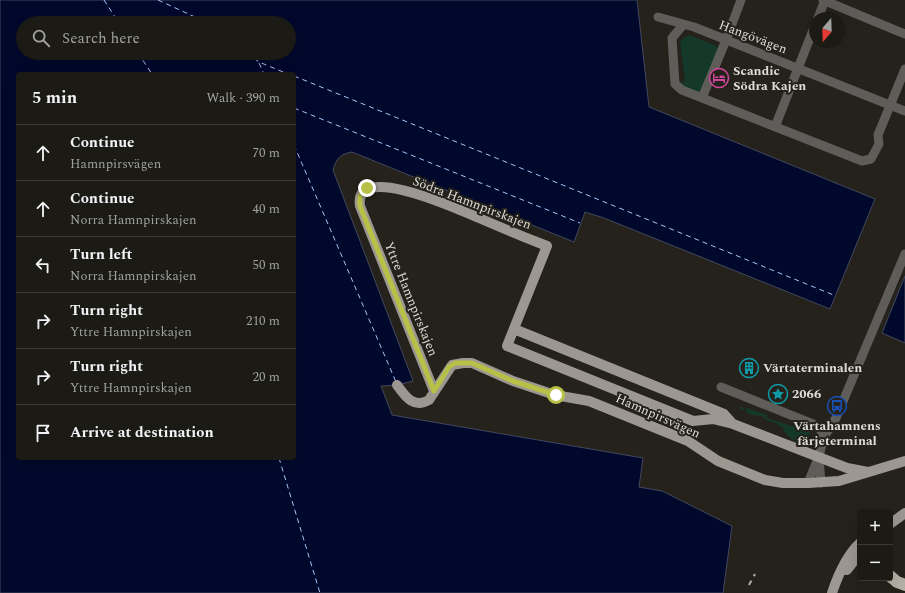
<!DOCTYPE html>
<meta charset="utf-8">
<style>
body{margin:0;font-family:Spectral,serif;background:#282722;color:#f1f3f6}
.controls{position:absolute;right:12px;bottom:12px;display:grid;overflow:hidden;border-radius:4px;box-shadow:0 4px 16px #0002}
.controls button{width:36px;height:36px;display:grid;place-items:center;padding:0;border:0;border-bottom:1px solid #393834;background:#1b1a14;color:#f1f3f6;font:20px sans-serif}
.compass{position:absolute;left:809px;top:12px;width:36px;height:36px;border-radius:50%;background:#1b1a14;box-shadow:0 4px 16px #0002;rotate:199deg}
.stop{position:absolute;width:12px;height:12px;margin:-9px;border:3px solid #b8c147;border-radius:50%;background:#fff}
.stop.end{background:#b8c147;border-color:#fff;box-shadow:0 1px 4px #0008}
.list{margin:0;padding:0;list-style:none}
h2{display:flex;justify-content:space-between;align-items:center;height:52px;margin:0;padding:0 16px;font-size:17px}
h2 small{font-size:13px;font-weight:400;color:#a0a1a0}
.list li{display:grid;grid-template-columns:26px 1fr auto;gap:12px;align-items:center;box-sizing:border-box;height:56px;padding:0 16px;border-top:1px solid #393834}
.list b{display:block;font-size:15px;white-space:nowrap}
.list p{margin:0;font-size:13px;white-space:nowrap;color:#a0a1a0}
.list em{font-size:13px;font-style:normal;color:#a0a1a0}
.icon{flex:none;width:22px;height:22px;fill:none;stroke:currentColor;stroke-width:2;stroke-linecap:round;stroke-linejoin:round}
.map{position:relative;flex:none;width:905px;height:593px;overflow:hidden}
.search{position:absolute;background:#1b1a14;box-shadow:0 4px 16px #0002;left:16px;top:16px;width:280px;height:44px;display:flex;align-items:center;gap:10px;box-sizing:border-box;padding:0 14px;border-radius:22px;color:#a0a1a0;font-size:15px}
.panel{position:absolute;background:#1b1a14;box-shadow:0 4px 16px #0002;left:16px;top:72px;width:280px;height:388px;border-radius:4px}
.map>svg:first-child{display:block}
</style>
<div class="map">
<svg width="905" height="593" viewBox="0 0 905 593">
<rect width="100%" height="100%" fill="#24221b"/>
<path fill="#143829" d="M 689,35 L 719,47 L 702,92 C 693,91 686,90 681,82 L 685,81 L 680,42 L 685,37 Z
M 741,406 L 746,410 L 747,408 L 767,415 L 767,418 L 810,432 L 806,445 L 795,442 L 795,440 L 791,439 L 791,437 L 787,436 L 787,433 L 784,432 L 783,428 L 778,425 L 778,424 L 764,419 L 764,417 L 757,415 L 756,416 L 747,413 L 747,411 L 740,409 Z"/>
<path fill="#00082b" stroke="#43485f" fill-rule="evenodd" d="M 0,0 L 637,0 L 649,107 L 875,199 L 830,309 L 604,218 L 585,212 L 574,242 L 352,152 C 340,154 336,159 333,170 L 413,381 L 397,385 L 381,386 L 392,415 L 643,458 L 639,487 L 662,491 L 732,526 L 723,593 L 0,593 ZM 23,23 L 289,23 L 289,53 L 23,53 ZM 18,74 L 294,74 L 294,458 L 18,458 Z
M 905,276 L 905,343 L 882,333 Z"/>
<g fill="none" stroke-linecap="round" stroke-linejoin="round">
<path stroke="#a6c6fb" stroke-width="1" stroke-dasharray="5 4" stroke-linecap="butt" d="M 104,0 L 119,23
M 158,0 L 208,23
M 138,53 L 152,74
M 247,53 L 259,62 L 288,74
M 259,63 L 264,74
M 294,76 L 836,296
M 294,108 L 580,223
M 294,145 L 396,382
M 279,458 L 320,593"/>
<path stroke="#5f5d59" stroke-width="9" d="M 823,0 L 905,34
M 658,17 L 694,27 L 905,111
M 818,18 L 825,0
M 683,25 L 672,38 L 675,84 L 682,90 L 862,161 L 871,159 L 879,144 L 878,135 L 905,69
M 702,98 L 726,40 L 741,0
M 775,127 L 815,25
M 721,387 L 813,424 C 819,428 822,430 824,437
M 819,458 L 821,483
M 808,483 L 819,456 L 824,437 L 836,418 L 905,254"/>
<path stroke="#9c9790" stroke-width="10" d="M 514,329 L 724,414 L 733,424
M 397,385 C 405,396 413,409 429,400 L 452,365 L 463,363 L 472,363 L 513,381 L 555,395 L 589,401 L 688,441 L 718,461 L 765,480 L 783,483 L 808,483 L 839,481 L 905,461
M 434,391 L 360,206 C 353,160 462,211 479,218 C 502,228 524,237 547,246 L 507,346 L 693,421 L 713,419 L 733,424 L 847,468 L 868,472
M 890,524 L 905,513
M 847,570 L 860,553
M 832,593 C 838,575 846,556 860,543"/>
<path stroke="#b4aea5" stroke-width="12" d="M 890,576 L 897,582 L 905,585"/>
<path stroke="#b0afa9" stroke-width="2" stroke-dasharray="5 5" stroke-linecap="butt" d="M 749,585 L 755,574"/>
</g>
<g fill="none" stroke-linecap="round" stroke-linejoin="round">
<path stroke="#b8c147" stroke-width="5" d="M 367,188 C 360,193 359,198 360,206 L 434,391 L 449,367 L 455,363 L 472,363 L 513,381 L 556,395"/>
</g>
<defs>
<g id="hotel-ring" transform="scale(1)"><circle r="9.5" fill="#24221b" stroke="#d1479c" stroke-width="1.5"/><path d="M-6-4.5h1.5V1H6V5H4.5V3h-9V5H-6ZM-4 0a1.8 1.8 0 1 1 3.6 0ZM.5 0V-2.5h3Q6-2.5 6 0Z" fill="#d1479c"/></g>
<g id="building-ring" transform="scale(1)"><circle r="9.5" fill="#24221b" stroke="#0f9aa8" stroke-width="1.5"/><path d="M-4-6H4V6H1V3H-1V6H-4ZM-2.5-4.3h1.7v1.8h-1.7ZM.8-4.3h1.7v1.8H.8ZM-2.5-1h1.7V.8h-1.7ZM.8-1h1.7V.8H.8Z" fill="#0f9aa8"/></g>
<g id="sight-ring" transform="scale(1)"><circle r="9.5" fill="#24221b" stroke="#0f9aa8" stroke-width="1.5"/><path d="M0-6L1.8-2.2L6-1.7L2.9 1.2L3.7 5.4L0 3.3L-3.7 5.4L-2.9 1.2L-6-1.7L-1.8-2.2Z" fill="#0f9aa8"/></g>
<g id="bus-ring" transform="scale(1)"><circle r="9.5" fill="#24221b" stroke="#1a4fb4" stroke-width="1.5"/><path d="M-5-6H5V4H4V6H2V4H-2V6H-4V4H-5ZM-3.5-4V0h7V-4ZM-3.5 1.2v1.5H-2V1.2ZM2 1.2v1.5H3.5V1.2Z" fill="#1a4fb4"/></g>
</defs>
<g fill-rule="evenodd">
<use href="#hotel-ring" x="719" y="78"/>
<use href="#building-ring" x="749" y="368"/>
<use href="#sight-ring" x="778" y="394"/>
<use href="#bus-ring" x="837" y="406"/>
</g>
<g text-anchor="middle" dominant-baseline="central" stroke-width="4" stroke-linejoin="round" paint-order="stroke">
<g font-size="13" fill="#deddd8" stroke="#24221b">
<text transform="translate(753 37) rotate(21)">Hangövägen</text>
<text transform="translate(472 203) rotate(21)">Södra Hamnpirskajen</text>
<text transform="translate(411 299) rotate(68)">Yttre Hamnpirskajen</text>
<text transform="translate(658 416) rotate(24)">Hamnpirsvägen</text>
</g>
<g font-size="13" font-weight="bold" fill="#deddd8" stroke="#24221b" text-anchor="start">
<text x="733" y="71">Scandic<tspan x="733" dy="15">Södra Kajen</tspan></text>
<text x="763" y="368">Värtaterminalen</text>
<text x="792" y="394">2066</text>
<text x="837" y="426" text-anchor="middle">Värtahamnens<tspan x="837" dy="15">färjeterminal</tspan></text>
</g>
</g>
</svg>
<div class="controls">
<button>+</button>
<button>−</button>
</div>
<svg class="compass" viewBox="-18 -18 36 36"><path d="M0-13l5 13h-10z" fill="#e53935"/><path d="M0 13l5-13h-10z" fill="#a0a1a0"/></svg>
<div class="stop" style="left:556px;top:395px"></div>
<div class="stop end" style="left:367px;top:188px"></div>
<div class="search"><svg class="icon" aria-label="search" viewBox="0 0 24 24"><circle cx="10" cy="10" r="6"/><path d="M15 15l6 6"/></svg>Search here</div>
<section class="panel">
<h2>5 min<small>Walk · 390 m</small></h2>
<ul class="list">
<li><svg class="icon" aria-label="ahead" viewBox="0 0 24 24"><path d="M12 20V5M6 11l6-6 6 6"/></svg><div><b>Continue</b><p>Hamnpirsvägen</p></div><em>70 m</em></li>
<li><svg class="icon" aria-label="ahead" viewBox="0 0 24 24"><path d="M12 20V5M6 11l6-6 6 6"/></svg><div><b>Continue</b><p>Norra Hamnpirskajen</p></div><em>40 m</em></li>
<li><svg class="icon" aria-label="left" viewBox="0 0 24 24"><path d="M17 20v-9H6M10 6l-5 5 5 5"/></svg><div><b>Turn left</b><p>Norra Hamnpirskajen</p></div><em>50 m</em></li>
<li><svg class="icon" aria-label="right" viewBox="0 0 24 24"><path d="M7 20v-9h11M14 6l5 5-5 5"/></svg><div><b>Turn right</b><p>Yttre Hamnpirskajen</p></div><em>210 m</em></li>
<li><svg class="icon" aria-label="right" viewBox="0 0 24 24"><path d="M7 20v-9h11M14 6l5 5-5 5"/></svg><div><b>Turn right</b><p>Yttre Hamnpirskajen</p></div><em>20 m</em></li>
<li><svg class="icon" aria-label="arrive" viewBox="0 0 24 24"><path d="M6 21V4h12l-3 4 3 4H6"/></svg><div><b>Arrive at destination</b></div></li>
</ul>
</section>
</div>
